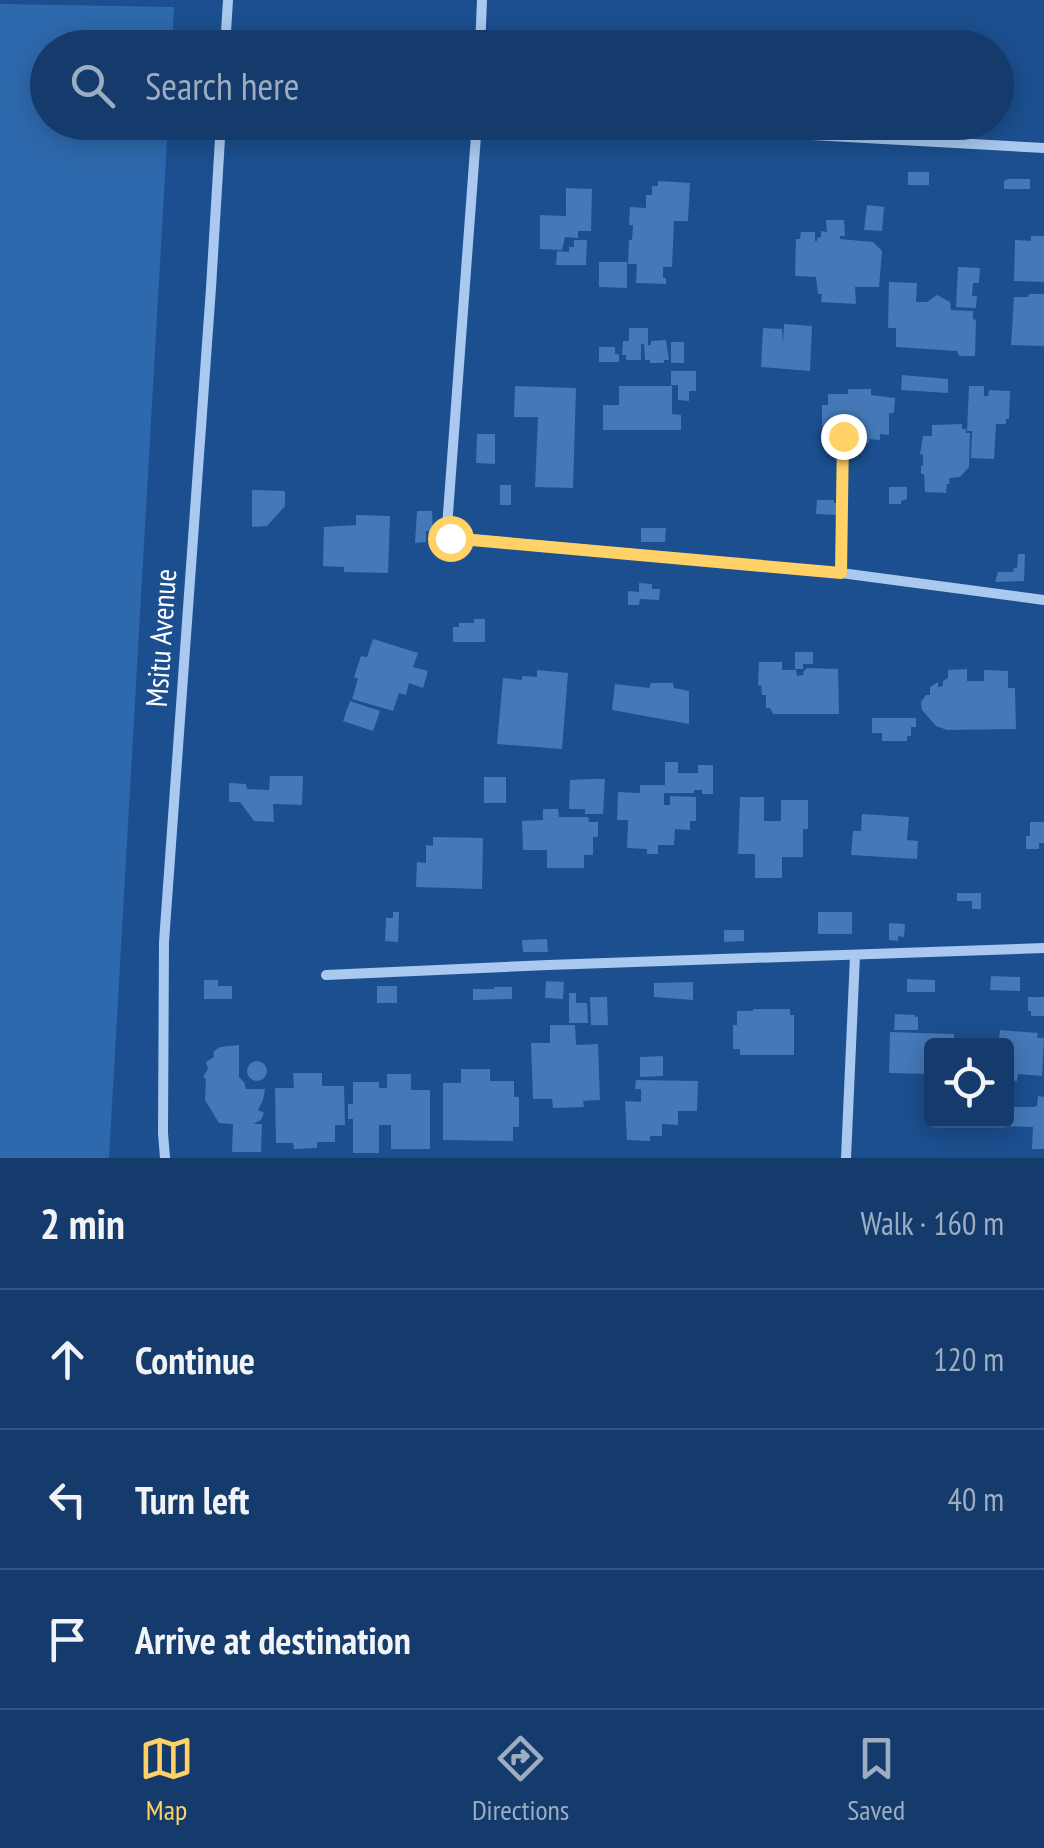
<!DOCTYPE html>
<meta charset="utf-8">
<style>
body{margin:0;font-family:"PT Sans Narrow",sans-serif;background:#214673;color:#f1f3f6}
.controls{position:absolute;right:30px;bottom:30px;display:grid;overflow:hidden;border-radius:10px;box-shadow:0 5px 25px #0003}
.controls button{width:90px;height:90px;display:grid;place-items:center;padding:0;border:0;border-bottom:2px solid #33557e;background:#143b6b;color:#f1f3f6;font:50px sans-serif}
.stop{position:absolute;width:30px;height:30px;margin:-22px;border:8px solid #ffd166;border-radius:50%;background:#fff}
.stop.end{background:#ffd166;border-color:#fff;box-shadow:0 2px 10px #0008}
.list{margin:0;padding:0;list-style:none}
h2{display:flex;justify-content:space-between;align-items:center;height:130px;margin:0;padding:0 40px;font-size:42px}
h2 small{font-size:32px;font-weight:400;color:#9dadc1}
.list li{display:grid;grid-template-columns:65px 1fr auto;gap:30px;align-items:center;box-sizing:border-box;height:140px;padding:0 40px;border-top:2px solid #33557e}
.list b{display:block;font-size:38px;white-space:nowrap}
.list em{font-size:32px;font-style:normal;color:#9dadc1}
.icon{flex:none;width:55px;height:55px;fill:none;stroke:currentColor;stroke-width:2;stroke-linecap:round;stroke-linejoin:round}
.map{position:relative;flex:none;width:1044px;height:1158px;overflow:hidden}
.search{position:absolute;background:#143b6b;box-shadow:0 5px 25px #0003;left:30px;right:30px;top:30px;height:110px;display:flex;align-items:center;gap:25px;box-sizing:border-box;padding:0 35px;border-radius:55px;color:#9dadc1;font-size:38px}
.sheet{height:550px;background:#143b6b}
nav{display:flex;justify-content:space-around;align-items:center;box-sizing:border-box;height:140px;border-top:2px solid #33557e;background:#143b6b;font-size:28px;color:#9dadc1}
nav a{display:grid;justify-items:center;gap:5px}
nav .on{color:#ffd166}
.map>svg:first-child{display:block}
</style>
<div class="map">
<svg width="1044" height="1158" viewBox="0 0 1044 1158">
<rect width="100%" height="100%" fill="#1b4f8f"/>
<path fill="#2e69ad" d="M 0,4 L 174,7 L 172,47 L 48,48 L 48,122 L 168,123 L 109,1158 L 0,1158 Z"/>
<path fill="#4478b7" d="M 908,172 L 929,172 L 929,185 L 908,185 Z
M 1008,179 L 1030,179 L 1030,189 L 1004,189 L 1004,181 Z
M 658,181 L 690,183 L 688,221 L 674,221 L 672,267 L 663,267 L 663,278 L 666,278 L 666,284 L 636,283 L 637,264 L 628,264 L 629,240 L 632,240 L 633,225 L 629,225 L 630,207 L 646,208 L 646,195 L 652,195 L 652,186 L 658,186 Z
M 566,188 L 592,189 L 591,231 L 578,231 L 578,238 L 565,237 L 562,250 L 540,249 L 540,215 L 566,216 Z
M 867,205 L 884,207 L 882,231 L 864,230 Z
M 826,220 L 844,220 L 845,236 L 840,236 L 840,239 L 873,242 L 882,251 L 879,287 L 855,287 L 856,304 L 821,302 L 822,294 L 818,294 L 816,277 L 795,276 L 796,239 L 800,239 L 801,232 L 815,232 L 815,241 L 817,241 L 817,238 L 821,237 L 821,231 L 827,232 Z
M 1031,236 L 1044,236 L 1044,282 L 1014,281 L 1015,240 L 1031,241 Z
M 574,240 L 587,240 L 586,265 L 556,265 L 557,251 L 569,252 L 569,247 L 574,247 Z
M 599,262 L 627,262 L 627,288 L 599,287 Z
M 958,267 L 980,268 L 979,283 L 973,283 L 972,296 L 977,296 L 976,308 L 956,307 Z
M 889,282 L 917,283 L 916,302 L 927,302 L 937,295 L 950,302 L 951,310 L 973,311 L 973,319 L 976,320 L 975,356 L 959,356 L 957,351 L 896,347 L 896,328 L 888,328 Z
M 1029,294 L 1044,294 L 1044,346 L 1011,345 L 1014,297 L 1028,297 Z
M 784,324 L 812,326 L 810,371 L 761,367 L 763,328 L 782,329 L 783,343 Z
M 629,328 L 648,328 L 648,345 L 651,345 L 651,341 L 666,340 L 669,360 L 664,360 L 664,363 L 650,363 L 650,360 L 645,360 L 644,344 L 641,344 L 641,360 L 626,360 L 626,355 L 622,355 L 623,341 L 629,341 Z
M 671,342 L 684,342 L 684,363 L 671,363 Z
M 599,347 L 615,347 L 615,354 L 619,354 L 619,362 L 599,362 Z
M 671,371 L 696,371 L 696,391 L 689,391 L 689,401 L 678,400 L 678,385 L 671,385 Z
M 902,375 L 948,379 L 948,393 L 901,390 Z
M 515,386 L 576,388 L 573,488 L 535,487 L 538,417 L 514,417 Z
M 619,386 L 672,386 L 672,414 L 681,415 L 681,430 L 603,430 L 603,405 L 619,405 Z
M 969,386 L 984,386 L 984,396 L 988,396 L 989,390 L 1010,391 L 1009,419 L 1006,419 L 1006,424 L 996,424 L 994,459 L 971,458 L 972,431 L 967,431 Z
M 848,389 L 871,389 L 871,395 L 895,398 L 894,413 L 889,413 L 889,435 L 880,434 L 880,440 L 869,439 L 869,443 L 853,443 L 853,439 L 848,439 L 848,432 L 825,432 L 825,428 L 822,428 L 822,405 L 828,405 L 828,394 L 848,394 Z
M 962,424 L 962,429 L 966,429 L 966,433 L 970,433 L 969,467 L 960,477 L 949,478 L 950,484 L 947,484 L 946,493 L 925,492 L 924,474 L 921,474 L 921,466 L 923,466 L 923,455 L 920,454 L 923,436 L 932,436 L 932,425 Z
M 477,434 L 495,434 L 495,464 L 476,463 Z
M 500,485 L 511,485 L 511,505 L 500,505 Z
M 889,487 L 907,487 L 907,499 L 901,501 L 901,504 L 889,504 Z
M 252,490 L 285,491 L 285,506 L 267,526 L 252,527 Z
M 817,500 L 834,500 L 834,503 L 837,503 L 836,515 L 816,514 Z
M 417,511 L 432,511 L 433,531 L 426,531 L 426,542 L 415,543 Z
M 356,515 L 390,516 L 388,573 L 344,572 L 344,567 L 323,566 L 324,527 L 356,525 Z
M 641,528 L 666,528 L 665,542 L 641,542 Z
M 1018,554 L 1025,554 L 1024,581 L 995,582 L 998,572 L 1013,572 L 1014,568 L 1017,568 Z
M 639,583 L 652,584 L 652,589 L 660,589 L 659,600 L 640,599 L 639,605 L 628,605 L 628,591 L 639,592 Z
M 474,619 L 485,619 L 485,642 L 453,642 L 453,627 L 459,627 L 459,623 L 474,623 Z
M 373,639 L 418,653 L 413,667 L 428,671 L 423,688 L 409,683 L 406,695 L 399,693 L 393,711 L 352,699 L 358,679 L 354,677 L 361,656 L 367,657 Z
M 795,652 L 813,652 L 813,664 L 803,664 L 803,669 L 795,669 Z
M 759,662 L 782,662 L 782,670 L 796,670 L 797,676 L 803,675 L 804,671 L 807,668 L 838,669 L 839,714 L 773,714 L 770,708 L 766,708 L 766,695 L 762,695 L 761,685 L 758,686 Z
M 967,669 L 967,681 L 984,681 L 984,670 L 1008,671 L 1008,688 L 1015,688 L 1016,729 L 947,730 L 936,726 L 922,710 L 921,702 L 926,695 L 930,695 L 930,687 L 938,682 L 938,687 L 943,686 L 943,681 L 948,678 L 948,670 Z
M 537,670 L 568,673 L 562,749 L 497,744 L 503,678 L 522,680 L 522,676 L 537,677 Z
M 651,683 L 673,683 L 674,688 L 689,691 L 689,724 L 612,710 L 615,684 L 649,688 Z
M 350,701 L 380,711 L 373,731 L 343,721 Z
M 872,718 L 916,718 L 916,727 L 911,727 L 911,736 L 907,736 L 907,741 L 882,741 L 882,733 L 872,733 Z
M 665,762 L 678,762 L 678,773 L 698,773 L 698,765 L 713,765 L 713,794 L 702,794 L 702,790 L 694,790 L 694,793 L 664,793 L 664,805 L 670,805 L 670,796 L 696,797 L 696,821 L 690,821 L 690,830 L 675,829 L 674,845 L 658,845 L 658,854 L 647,854 L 647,849 L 627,848 L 628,820 L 617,820 L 618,792 L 640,793 L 640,785 L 665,785 Z
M 270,776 L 303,776 L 302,805 L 273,804 L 274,822 L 254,821 L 240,802 L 229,802 L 229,783 L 246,784 L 247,789 L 269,790 Z
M 484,777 L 506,777 L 506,803 L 484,803 Z
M 590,779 L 605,779 L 603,814 L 585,814 L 585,809 L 569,809 L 570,780 Z
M 740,797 L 764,797 L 764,821 L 781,821 L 781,800 L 808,800 L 808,829 L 803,829 L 803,857 L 782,857 L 782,878 L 755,878 L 755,854 L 738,854 Z
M 543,809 L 558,809 L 559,817 L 588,817 L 589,822 L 598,822 L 598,837 L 593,837 L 593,855 L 584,855 L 584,868 L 547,868 L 547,850 L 523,850 L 522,821 L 543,820 Z
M 862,814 L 909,817 L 907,840 L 918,841 L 917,859 L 851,855 L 853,831 L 861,831 Z
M 1030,822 L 1044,822 L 1044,843 L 1039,843 L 1039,849 L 1026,849 L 1026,836 L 1030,836 Z
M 433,837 L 483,838 L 482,889 L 416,887 L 417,862 L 426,863 L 426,845 L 433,846 Z
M 957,893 L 981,893 L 981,909 L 972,909 L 972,901 L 957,901 Z
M 393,912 L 399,912 L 398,942 L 385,941 L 386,918 L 393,918 Z
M 818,912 L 852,912 L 852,934 L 818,934 Z
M 889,923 L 905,924 L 904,937 L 898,936 L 898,941 L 889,940 Z
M 724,930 L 744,930 L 744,941 L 724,942 Z
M 547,939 L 548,952 L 523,952 L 522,940 Z
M 991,976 L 1020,977 L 1020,991 L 990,990 Z
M 907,979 L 935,980 L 935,992 L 907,992 Z
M 204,980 L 218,980 L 218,986 L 232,986 L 232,999 L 204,999 Z
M 546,981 L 564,982 L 563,999 L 545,998 Z
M 693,982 L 693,1000 L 654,997 L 654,983 Z
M 377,986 L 397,986 L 397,1003 L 377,1003 Z
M 494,987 L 512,987 L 512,999 L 473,1000 L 473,989 L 494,989 Z
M 569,993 L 576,993 L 576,1003 L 587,1003 L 588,1023 L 569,1023 Z
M 590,997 L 607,997 L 608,1025 L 591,1025 Z
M 1028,997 L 1044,997 L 1044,1016 L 1031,1016 L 1031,1011 L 1028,1011 Z
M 753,1009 L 790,1009 L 790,1015 L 794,1015 L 794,1055 L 740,1055 L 740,1049 L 733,1049 L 733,1025 L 737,1025 L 737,1011 L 753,1011 Z
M 895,1014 L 915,1015 L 915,1017 L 918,1017 L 918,1030 L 894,1030 Z
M 550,1025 L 575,1025 L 576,1045 L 598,1044 L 600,1100 L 583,1101 L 584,1107 L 553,1108 L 552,1099 L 533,1099 L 531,1043 L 550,1043 Z
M 1000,1030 L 1038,1033 L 1037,1038 L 1044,1038 L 1042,1076 L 1018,1074 L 1017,1081 L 1011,1080 L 1010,1092 L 1006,1092 L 1006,1046 L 998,1046 Z
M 890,1032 L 954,1034 L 954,1046 L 931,1046 L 931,1079 L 928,1079 L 928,1074 L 889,1073 Z
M 239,1045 L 239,1077 L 244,1082 L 246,1089 L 265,1089 L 263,1100 L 258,1110 L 264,1113 L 261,1120 L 253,1124 L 262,1124 L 261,1152 L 232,1152 L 233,1124 L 219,1123 L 205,1100 L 206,1079 L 203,1077 L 208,1069 L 206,1062 L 214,1057 L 213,1052 L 220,1047 Z
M 663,1056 L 663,1076 L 640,1077 L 640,1057 Z
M247 1071a10 10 0 1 1 20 0a10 10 0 1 1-20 0Z
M 461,1069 L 490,1069 L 490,1081 L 514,1081 L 514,1097 L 519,1097 L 519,1127 L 513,1127 L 513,1141 L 443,1140 L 443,1083 L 461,1083 Z
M 293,1073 L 322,1073 L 322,1086 L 344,1086 L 345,1125 L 335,1125 L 335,1142 L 317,1142 L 317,1148 L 294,1149 L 293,1143 L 276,1143 L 275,1088 L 294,1088 Z
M 387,1074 L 411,1074 L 411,1090 L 430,1090 L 430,1149 L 391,1149 L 391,1125 L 379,1125 L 379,1153 L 353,1153 L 353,1119 L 348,1119 L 348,1104 L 353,1104 L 353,1082 L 379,1082 L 379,1088 L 387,1088 Z
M 636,1080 L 698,1081 L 697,1111 L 678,1111 L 678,1125 L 662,1124 L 662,1136 L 650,1136 L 650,1141 L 627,1140 L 625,1101 L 641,1102 L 641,1089 L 635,1089 Z
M 1038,1096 L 1044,1097 L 1044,1149 L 1032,1149 L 1033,1127 L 994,1126 L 994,1120 L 1006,1120 L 1006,1107 L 1033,1107 L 1037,1106 Z"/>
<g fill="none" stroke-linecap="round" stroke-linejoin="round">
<path stroke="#a9c9ee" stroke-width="8" d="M 841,573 L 843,436"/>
<path stroke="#a9c9ee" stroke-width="10" d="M 225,48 L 228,0
M 480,48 L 482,0
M 477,122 L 447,527 L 448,537 L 841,573 L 1044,600
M 579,122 L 1044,148
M 326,975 L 548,965 L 1044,948
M 165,1158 L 163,1133 L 164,942 L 211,288 L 221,122
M 846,1158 L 855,956"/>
</g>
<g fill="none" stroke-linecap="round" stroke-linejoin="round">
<path stroke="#ffd166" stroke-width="12" d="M 450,538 L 841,573 L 843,436"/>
</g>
<g text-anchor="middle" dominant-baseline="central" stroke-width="10" stroke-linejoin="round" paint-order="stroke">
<g font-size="30" fill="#fff" stroke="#1b4f8f">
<text transform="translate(160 638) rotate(-86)">Msitu Avenue</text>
</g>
</g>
</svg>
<div class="controls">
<button><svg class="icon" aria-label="locate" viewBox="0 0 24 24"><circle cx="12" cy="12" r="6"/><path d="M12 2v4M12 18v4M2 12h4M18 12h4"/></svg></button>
</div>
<div class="stop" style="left:450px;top:538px"></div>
<div class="stop end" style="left:843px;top:436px"></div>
<div class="search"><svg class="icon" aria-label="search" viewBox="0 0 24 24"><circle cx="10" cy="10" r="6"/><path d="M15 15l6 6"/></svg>Search here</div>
</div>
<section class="sheet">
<h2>2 min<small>Walk · 160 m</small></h2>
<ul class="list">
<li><svg class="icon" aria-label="ahead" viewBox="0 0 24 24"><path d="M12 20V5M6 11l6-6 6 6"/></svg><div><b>Continue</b></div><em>120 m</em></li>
<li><svg class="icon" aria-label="left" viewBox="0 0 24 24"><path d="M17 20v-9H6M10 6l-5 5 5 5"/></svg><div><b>Turn left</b></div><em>40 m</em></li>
<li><svg class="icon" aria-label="arrive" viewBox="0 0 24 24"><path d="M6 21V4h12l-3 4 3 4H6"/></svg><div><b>Arrive at destination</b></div></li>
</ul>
</section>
<nav>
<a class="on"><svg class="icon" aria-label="map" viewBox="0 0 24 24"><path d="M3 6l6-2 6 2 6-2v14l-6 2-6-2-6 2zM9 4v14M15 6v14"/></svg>Map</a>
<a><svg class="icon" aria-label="directions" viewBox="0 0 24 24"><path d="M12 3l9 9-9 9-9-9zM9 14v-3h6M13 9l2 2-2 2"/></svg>Directions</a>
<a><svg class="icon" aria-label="saved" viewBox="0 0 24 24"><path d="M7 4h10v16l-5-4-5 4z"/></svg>Saved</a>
</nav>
